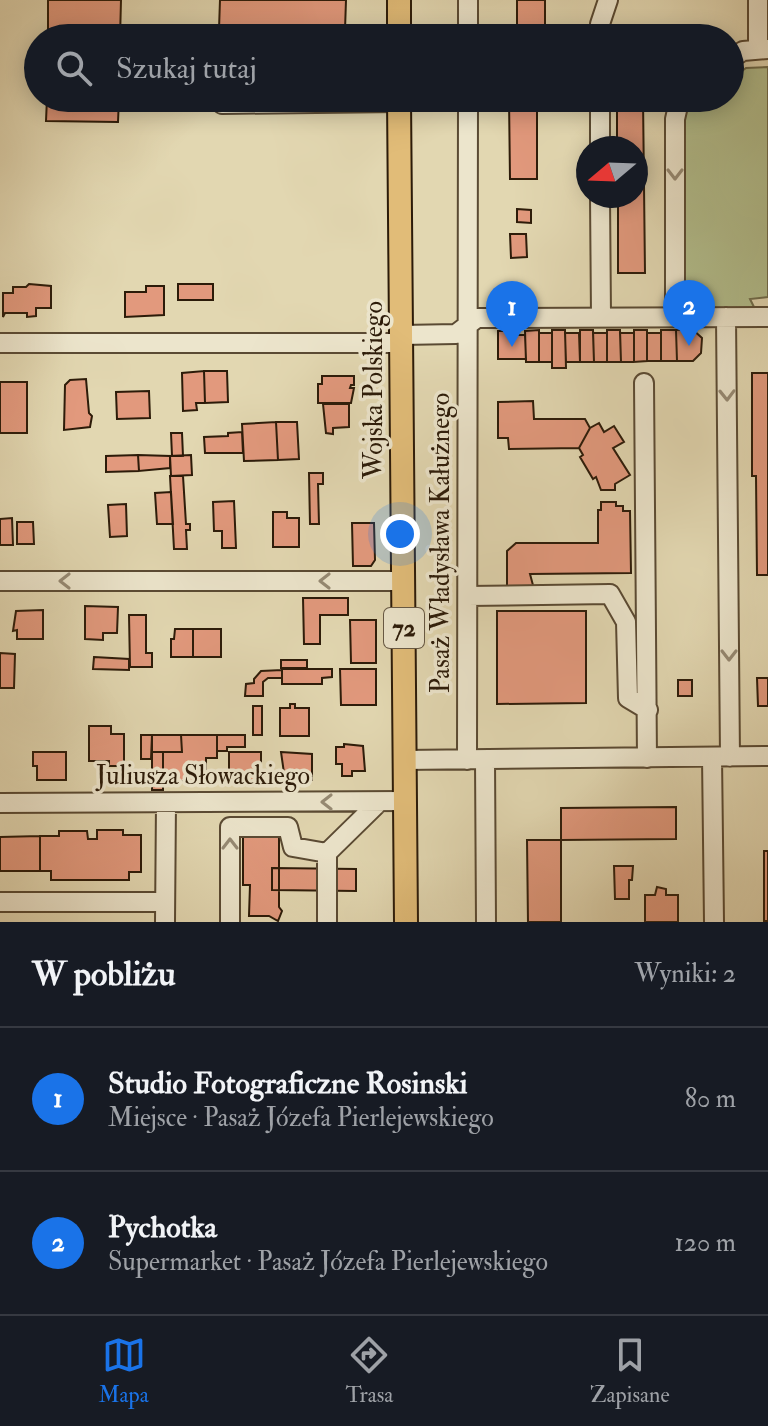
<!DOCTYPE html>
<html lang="pl">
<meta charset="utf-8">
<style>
body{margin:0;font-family:"IM FELL Double Pica",serif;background:#242831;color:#f1f3f6}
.compass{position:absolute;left:576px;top:136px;width:72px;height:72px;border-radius:50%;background:#171b24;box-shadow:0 4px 20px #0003;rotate:251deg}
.you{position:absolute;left:400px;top:534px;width:28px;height:28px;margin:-20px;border:6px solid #fff;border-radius:50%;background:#1a73e8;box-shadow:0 0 0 12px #1a73e833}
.badge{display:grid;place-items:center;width:52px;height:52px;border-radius:50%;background:#1a73e8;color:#fff;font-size:26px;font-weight:700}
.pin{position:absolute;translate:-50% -66px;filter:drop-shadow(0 2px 4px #0008)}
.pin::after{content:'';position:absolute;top:42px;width:28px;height:24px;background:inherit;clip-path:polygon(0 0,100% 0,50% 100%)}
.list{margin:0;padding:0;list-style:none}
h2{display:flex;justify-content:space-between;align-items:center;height:104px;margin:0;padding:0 32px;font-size:34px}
h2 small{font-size:26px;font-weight:400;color:#9ea1a6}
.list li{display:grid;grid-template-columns:52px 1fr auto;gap:24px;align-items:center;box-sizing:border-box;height:144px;padding:0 32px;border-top:2px solid #363941}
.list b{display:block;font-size:30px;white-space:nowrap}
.list p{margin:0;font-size:26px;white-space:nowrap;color:#9ea1a6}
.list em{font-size:26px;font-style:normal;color:#9ea1a6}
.icon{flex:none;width:44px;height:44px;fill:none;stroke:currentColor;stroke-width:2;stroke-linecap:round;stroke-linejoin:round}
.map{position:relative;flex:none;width:768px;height:922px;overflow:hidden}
.search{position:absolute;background:#171b24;box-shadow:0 4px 20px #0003;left:24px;right:24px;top:24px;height:88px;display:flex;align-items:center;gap:20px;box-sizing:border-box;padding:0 28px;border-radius:44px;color:#9ea1a6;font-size:30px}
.sheet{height:392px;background:#171b24}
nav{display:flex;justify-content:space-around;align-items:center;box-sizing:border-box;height:112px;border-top:2px solid #363941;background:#171b24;font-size:22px;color:#9ea1a6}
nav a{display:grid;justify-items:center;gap:4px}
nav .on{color:#1a73e8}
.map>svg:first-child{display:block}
</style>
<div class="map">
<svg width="768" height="922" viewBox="0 0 768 922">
<rect width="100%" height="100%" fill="#e2d7b1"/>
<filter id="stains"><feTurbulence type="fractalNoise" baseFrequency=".0025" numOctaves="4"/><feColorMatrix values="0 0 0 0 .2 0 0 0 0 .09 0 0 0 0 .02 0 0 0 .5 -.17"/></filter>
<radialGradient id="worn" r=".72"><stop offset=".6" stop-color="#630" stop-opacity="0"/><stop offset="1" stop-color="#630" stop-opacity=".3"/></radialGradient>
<path fill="#b2be8d" stroke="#6f6c4b" stroke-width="2" d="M 768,67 L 768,297 L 750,299 L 756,311 L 677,310 L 678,106 L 694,107 L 706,98 L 730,98 L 730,80 L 746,68 Z"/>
<path fill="#e2997d" stroke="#2c1b09" stroke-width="2" d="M 48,0 L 121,0 L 120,38 L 48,38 Z
M 220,0 L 346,0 L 345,30 L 219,29 Z
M 517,0 L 545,0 L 545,27 L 536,27 L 536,38 L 509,38 L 509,28 L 517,28 Z
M 47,98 L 119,98 L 118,122 L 46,121 Z
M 509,98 L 537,98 L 537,179 L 510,179 Z
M 617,98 L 643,98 L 645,273 L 618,273 L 618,196 L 636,196 L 636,148 L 617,148 Z
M 517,209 L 531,210 L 531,223 L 517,222 Z
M 510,234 L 526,234 L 527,257 L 511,258 Z
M 29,284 L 51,286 L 51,308 L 36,308 L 36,316 L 27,317 L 27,313 L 5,313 L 3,317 L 3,293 L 13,293 L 13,287 L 26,287 Z
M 178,284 L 213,284 L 213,300 L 178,300 Z
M 146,286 L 164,286 L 164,315 L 125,317 L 125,292 L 146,292 Z
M 692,329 L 702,338 L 701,353 L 693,361 L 677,361 L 676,330 Z
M 539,330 L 539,362 L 526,362 L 525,331 Z
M 552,330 L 565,330 L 566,368 L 552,368 Z
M 580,330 L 593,330 L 594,362 L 580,362 Z
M 607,330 L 620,330 L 621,362 L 607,362 Z
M 634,330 L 647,330 L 647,361 L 634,362 Z
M 661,330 L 676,330 L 677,361 L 661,361 Z
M 498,331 L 512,331 L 512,335 L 525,335 L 526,359 L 498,359 Z
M 539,333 L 552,333 L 552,362 L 539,362 Z
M 565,333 L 579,333 L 580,362 L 566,362 Z
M 593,333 L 607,333 L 607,362 L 594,362 Z
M 620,333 L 634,333 L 634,362 L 621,362 Z
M 647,333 L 661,333 L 661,361 L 647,361 Z
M 204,371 L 227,371 L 228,402 L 205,403 Z
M 204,371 L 205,403 L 196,403 L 197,410 L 183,411 L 182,373 Z
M 752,373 L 768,373 L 768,575 L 757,575 L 756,476 L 752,476 Z
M 322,376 L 354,376 L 354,385 L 351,385 L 350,388 L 354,388 L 351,403 L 318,403 L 318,384 L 322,384 Z
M 86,379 L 89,413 L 92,416 L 90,427 L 64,430 L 65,385 L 70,380 Z
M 0,382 L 27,382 L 27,433 L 0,433 Z
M 149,391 L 150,418 L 117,419 L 116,392 Z
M 533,401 L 534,419 L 585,419 L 590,428 L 579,448 L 509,449 L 508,438 L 498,438 L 498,402 Z
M 323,404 L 349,404 L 349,427 L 333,428 L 333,434 L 326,433 Z
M 276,422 L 297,422 L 299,459 L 278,460 Z
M 276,422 L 278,460 L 244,461 L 242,424 Z
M 599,423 L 604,432 L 614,426 L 624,442 L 613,448 L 630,475 L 615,484 L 615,490 L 601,490 L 596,477 L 593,479 L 580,457 L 583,455 L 579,448 L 590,428 Z
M 242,432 L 243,453 L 205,453 L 204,437 L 228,436 L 228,433 Z
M 171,433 L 182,433 L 183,456 L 172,456 Z
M 138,455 L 139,471 L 106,472 L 106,456 Z
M 138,455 L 170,456 L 170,468 L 139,471 Z
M 191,455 L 192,475 L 171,476 L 170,456 Z
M 309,473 L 323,473 L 323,484 L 318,484 L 319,524 L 310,524 Z
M 170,476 L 183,476 L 186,524 L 190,524 L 190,530 L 186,530 L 187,549 L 174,549 Z
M 171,492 L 173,524 L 157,524 L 155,493 Z
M 234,501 L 236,548 L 222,548 L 222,531 L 214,531 L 213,502 Z
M 601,502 L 616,502 L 616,506 L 623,506 L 623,511 L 630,511 L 631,573 L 530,574 L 534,589 L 507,590 L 507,551 L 516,543 L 598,543 L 598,510 L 601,510 Z
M 126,504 L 127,536 L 110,537 L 108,505 Z
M 273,512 L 287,512 L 287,518 L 299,518 L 299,547 L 273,547 Z
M 12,518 L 13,545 L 0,545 L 0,519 Z
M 17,522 L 33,522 L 34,544 L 17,544 Z
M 352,523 L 374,523 L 375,560 L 371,566 L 353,566 Z
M 303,598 L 348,598 L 348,615 L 320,615 L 320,644 L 304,644 Z
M 85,606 L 118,607 L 117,633 L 103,633 L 103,640 L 85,639 Z
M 43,610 L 43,639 L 17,639 L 17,630 L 13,631 L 16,611 Z
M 497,611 L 586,611 L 586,703 L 497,704 Z
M 129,615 L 146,615 L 146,653 L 152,653 L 152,667 L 130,667 Z
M 350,620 L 376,620 L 376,663 L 351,663 Z
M 175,629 L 193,629 L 193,657 L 171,657 L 171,639 L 174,639 Z
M 193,629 L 221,629 L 221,657 L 193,657 Z
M 0,653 L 15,654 L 14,688 L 0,688 Z
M 94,657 L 129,659 L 129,670 L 93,669 Z
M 281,660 L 307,660 L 307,668 L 281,668 Z
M 282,669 L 332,669 L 332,677 L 322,678 L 322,684 L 282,684 Z
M 340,669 L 376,669 L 376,705 L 341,705 Z
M 282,670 L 282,678 L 268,678 L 263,682 L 263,696 L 245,696 L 246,684 L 254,683 L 254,679 L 261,671 Z
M 757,678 L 768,678 L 768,706 L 758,706 Z
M 678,680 L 692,680 L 692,696 L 678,696 Z
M 290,704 L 295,704 L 295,708 L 309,708 L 309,736 L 280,736 L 280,708 L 290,708 Z
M 253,706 L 262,706 L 262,735 L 253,735 Z
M 89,726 L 111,726 L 111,734 L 124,734 L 124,766 L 109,766 L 109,761 L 89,761 Z
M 141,735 L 152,735 L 151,759 L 141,759 Z
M 152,735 L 181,735 L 182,752 L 152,752 Z
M 181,735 L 217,735 L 217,758 L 206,758 L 206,781 L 163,781 L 163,752 L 182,752 Z
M 217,735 L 245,735 L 245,747 L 227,747 L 227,751 L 217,751 Z
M 344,744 L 363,746 L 365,771 L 352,771 L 352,776 L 342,776 L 342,764 L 336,764 L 336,747 L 344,747 Z
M 33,752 L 66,752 L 66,780 L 37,780 L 37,766 L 33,766 Z
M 152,752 L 163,752 L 163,790 L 152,790 Z
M 229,752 L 261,752 L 261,780 L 229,780 Z
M 281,752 L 312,754 L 312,780 L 285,780 Z
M 676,807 L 676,839 L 561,840 L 561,808 Z
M 97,830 L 123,830 L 123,835 L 141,835 L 141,872 L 129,872 L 129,880 L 51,880 L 51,871 L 40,871 L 40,836 L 59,836 L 59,831 L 87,831 L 88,839 L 97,839 Z
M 243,834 L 279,834 L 279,907 L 282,911 L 278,921 L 269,916 L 249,916 L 250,885 L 243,885 Z
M 40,836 L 40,871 L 0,871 L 0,837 Z
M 527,840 L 561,840 L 561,922 L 528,922 Z
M 764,851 L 768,851 L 768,921 L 764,921 Z
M 614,866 L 633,866 L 632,880 L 629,880 L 629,899 L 615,899 Z
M 272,868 L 356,869 L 356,891 L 272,890 Z
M 657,887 L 666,889 L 666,895 L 678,895 L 678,922 L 645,922 L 645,895 L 655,895 Z"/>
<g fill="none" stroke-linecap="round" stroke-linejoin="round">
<g stroke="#5a4a33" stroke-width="22">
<path id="minor" d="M 468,0 L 468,38
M 758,0 L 758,49
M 600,38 L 600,24 L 608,0
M 730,59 L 743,51 L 768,49
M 600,98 L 600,148
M 222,104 L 399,102
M 600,196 L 601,316
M 675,316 L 675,119 L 678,106 L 683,98
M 726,317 L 730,757
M 402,335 L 456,334 L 477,318 L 768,317
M 0,343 L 402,343
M 644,383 L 647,758
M 0,581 L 403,581
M 468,596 L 610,594 L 626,622 L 628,698 L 648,710
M 712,757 L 714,922
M 405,760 L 768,756
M 467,760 L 468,98
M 485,760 L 486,922
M 0,803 L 405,801
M 0,902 L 165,902
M 165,922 L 166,803
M 230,922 L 230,827 L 288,827 L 293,847 L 327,853
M 327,922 L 327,853 L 379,802"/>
</g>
<g stroke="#2c1b09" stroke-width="26">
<path id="major" d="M 399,0 L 399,38
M 399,98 L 406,922"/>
</g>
<use href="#minor" stroke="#ece5cc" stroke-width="18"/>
<use href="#major" stroke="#e1bc78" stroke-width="22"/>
</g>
<defs><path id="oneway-chevron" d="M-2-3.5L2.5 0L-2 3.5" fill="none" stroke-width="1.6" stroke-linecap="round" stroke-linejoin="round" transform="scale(2)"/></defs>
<g stroke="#968a74">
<use href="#oneway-chevron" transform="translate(675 174) rotate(90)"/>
<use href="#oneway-chevron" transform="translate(727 395) rotate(89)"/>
<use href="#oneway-chevron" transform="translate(65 581) rotate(-180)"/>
<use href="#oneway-chevron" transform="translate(325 581) rotate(180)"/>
<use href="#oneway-chevron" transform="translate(729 655) rotate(90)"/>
<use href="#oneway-chevron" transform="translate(327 802) rotate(180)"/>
<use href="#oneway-chevron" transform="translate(230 844) rotate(-90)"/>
</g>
<g text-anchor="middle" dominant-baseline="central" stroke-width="7" stroke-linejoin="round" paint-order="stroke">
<rect fill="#ece5cc" stroke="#665844" stroke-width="2" x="384" y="608" width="40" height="40" rx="6"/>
<g font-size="24" font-weight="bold" fill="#2c1b09">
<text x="404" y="628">72</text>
</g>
<g font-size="26" fill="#2c1b09" stroke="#ece5cc">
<text transform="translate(374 390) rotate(-90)">Wojska Polskiego</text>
<text transform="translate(441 543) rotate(-90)">Pasaż Władysława Kałużnego</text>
<text x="203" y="776">Juliusza Słowackiego</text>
</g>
</g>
<rect width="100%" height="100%" filter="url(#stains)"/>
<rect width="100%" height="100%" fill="url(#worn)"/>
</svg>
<svg class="compass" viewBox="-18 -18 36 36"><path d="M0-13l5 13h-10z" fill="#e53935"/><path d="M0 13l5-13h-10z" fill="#9ea1a6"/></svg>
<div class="you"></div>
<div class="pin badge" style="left:512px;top:347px">1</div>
<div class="pin badge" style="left:689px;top:346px">2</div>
<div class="search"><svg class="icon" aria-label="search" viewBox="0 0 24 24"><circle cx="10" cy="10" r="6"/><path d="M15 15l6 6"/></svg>Szukaj tutaj</div>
</div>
<section class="sheet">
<h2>W pobliżu<small>Wyniki: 2</small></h2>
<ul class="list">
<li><span class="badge">1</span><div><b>Studio Fotograficzne Rosinski</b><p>Miejsce · Pasaż Józefa Pierlejewskiego</p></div><em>80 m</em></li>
<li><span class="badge">2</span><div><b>Pychotka</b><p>Supermarket · Pasaż Józefa Pierlejewskiego</p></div><em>120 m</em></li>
</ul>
</section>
<nav>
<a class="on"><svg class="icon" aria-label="map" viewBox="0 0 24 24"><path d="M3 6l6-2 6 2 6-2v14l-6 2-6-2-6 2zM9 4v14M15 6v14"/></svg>Mapa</a>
<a><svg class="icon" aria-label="directions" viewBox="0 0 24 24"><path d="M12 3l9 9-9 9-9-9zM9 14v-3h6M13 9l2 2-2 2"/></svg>Trasa</a>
<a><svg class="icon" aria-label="saved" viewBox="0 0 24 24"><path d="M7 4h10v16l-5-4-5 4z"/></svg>Zapisane</a>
</nav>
